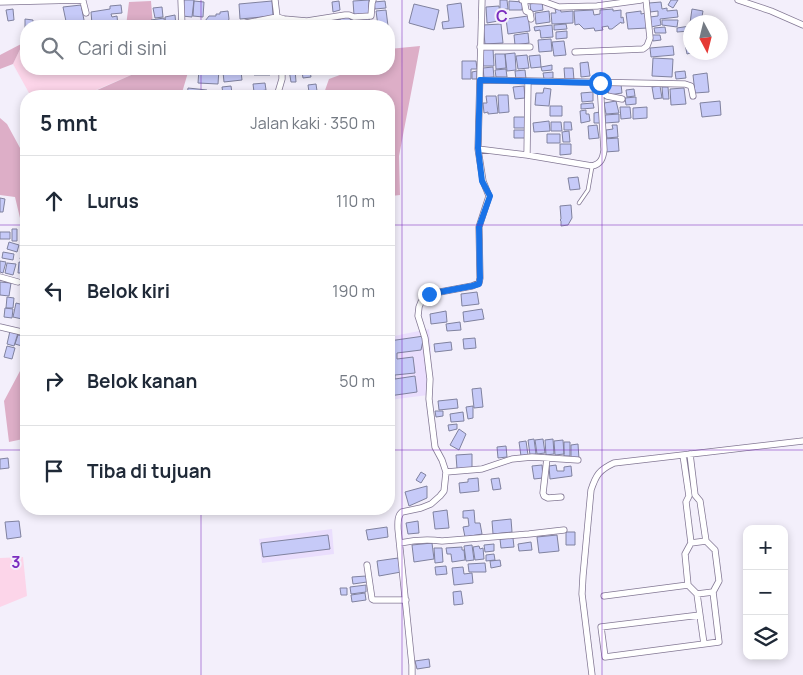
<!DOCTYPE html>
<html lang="id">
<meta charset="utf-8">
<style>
body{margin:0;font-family:Manrope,sans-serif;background:#f2f2f3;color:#1f2937}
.controls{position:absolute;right:15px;bottom:15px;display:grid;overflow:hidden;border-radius:10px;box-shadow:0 2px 8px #0003}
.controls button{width:45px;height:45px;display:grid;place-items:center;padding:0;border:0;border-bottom:1px solid #e0e1e3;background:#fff;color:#1f2937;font:25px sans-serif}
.compass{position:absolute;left:683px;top:15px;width:45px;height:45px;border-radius:50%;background:#fff;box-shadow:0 2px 8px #0003;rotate:173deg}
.stop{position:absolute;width:15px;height:15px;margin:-11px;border:4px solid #1a73e8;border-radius:50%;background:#fff}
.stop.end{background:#1a73e8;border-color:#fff;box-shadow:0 1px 5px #0008}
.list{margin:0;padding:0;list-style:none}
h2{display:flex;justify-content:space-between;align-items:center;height:65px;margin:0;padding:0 20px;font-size:21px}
h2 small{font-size:16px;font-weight:400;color:#747a83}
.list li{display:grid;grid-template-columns:32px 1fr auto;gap:15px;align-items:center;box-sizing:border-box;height:90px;padding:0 20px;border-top:1px solid #e0e1e3}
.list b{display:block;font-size:19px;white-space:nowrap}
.list em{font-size:16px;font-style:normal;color:#747a83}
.icon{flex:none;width:28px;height:28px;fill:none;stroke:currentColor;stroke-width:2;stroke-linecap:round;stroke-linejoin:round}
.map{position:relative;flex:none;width:803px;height:675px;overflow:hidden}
.search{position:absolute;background:#fff;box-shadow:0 2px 8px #0003;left:20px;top:20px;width:375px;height:55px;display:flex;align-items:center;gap:12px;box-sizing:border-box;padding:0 18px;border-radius:20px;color:#747a83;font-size:19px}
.panel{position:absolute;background:#fff;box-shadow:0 2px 8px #0003;left:20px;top:90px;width:375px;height:425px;border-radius:20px}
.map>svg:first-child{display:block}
</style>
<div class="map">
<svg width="803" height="675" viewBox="0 0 803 675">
<rect width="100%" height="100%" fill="#f3effb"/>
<path fill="#eadefd" d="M 429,329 L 431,350 L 428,395 L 389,400 L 389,337 Z
M 332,529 L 334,554 L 262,563 L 259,539 Z"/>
<path fill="#fcd5e9" d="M 23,43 L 26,43 L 26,69 L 137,69 L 138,72 L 96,90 L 94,96 L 53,96 L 29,93 L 13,64 Z
M 23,557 L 27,596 L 0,607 L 0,558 Z"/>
<path fill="#ddaec7" d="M 151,1 L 153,26 L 126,26 L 129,2 Z
M 23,43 L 13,64 L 0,69 L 0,55 Z
M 420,46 L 399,156 L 400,195 L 391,196 L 392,231 L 389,231 L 389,96 L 323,96 L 329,79 L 356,69 L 389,69 L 389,49 Z
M 137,69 L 189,69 L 181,96 L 94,96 L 95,91 L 138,72 Z
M 0,118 L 7,124 L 26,159 L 26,220 L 20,218 L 15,197 L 0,195 Z
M 26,369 L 26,426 L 23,439 L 9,442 L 4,401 L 20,371 Z"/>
<path fill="#c6caf8" stroke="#80829f" d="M 184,0 L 194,0 L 192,17 L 182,16 Z
M 369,0 L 369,15 L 354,15 L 353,1 Z
M 500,0 L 507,0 L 508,9 L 500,9 Z
M 671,0 L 678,0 L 673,8 L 668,5 Z
M 194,1 L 204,2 L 203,17 L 193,16 Z
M 272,1 L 273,16 L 240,19 L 239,4 Z
M 339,1 L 340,10 L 333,12 L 332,2 Z
M 385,1 L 386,8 L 375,9 L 374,2 Z
M 509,1 L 523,2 L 522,10 L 509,10 Z
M 542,2 L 543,10 L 531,12 L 530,4 Z
M 661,2 L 662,9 L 667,8 L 667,11 L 677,10 L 678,17 L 660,19 L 661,25 L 651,27 L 650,17 L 658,16 L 658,11 L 650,12 L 649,3 Z
M 461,3 L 464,27 L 443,29 L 442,22 L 449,21 L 447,5 Z
M 414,4 L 439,10 L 434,30 L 409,23 Z
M 81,5 L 85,25 L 80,26 L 67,26 L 63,7 Z
M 121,5 L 122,13 L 111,14 L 112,17 L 117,16 L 118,26 L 109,26 L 109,23 L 99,25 L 99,26 L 90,26 L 90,25 L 92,24 L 91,12 L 110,9 L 110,6 Z
M 499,6 L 500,15 L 497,15 L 498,21 L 487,23 L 486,7 Z
M 162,7 L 163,17 L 155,18 L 153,8 Z
M 560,8 L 561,12 L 573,11 L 573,23 L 552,24 L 551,13 L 556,13 L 555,9 Z
M 13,9 L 14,20 L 8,21 L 6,10 Z
M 613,9 L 613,11 L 621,10 L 621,18 L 623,17 L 624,23 L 621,23 L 621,22 L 612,29 L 609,29 L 608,26 L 602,27 L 603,30 L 595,31 L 594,28 L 584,29 L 579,24 L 575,25 L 574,11 L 593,10 L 594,15 L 600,14 L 600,10 Z
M 692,9 L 703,11 L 701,22 L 690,23 Z
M 386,10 L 388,26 L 378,26 L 376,11 Z
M 228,11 L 229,19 L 226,26 L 208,26 L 209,25 L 205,21 L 209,16 L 216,16 L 216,14 L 220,14 L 220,12 Z
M 549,11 L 550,22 L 536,24 L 535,13 Z
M 641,11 L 641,14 L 646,13 L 648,28 L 628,29 L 626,13 Z
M 175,15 L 176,26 L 166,26 L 165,17 Z
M 350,16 L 351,26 L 317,26 L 317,22 L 331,20 L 331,23 L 336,22 L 335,20 L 341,19 L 341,17 Z
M 528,16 L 530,31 L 508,34 L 506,19 Z
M 164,18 L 165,26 L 152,26 L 151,20 Z
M 351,18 L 369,18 L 370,26 L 351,26 Z
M 25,19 L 33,20 L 33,26 L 26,26 L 26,33 L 25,33 Z
M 662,20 L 678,20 L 677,27 L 662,25 Z
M 501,24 L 503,43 L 485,44 L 483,25 Z
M 566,24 L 567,29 L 554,30 L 554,25 Z
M 552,25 L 553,37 L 541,38 L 540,30 L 535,31 L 534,27 Z
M 690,26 L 690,34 L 690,31 L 677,32 L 677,28 Z
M 665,27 L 666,33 L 655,33 L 654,28 Z
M 567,31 L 567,38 L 556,39 L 556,32 Z
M 528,33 L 529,43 L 515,45 L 514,35 Z
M 652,35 L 660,35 L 661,40 L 653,41 Z
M 551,39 L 552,51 L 539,52 L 538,40 Z
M 564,41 L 566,55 L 554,56 L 552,42 Z
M 690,43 L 690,52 L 694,52 L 687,54 L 685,44 Z
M 673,46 L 674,55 L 651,57 L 650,48 Z
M 482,49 L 493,49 L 494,66 L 483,66 Z
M 515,53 L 516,70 L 507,71 L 505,54 Z
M 495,54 L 505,54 L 506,68 L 496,69 Z
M 527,55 L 529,68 L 518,69 L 516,56 Z
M 540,55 L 541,67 L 531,68 L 529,56 Z
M 653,58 L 673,59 L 672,77 L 652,76 Z
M 462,61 L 476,61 L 477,69 L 471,69 L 471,79 L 462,79 Z
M 588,62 L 590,76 L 581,77 L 580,63 Z
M 552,65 L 552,70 L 542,71 L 541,67 Z
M 493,67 L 494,77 L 484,78 L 483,68 Z
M 564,68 L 573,68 L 574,80 L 565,81 Z
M 199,69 L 219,69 L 218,84 L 198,83 Z
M 254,69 L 269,69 L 270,75 L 254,75 Z
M 295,69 L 296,82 L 291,82 L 289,70 Z
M 506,69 L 507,77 L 496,77 L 495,70 Z
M 525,70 L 526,79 L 516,80 L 515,71 Z
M 241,71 L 242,80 L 224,82 L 223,72 Z
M 310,71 L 311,77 L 303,78 L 302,72 Z
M 477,71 L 477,79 L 472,79 L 472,72 Z
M 685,71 L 686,78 L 676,79 L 675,72 Z
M 553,72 L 553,78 L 544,79 L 543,73 Z
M 707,73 L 709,92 L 695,93 L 693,75 Z
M 265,83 L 266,90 L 254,92 L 253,84 Z
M 316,84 L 317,91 L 309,92 L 308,85 Z
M 621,84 L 622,93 L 609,95 L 607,86 Z
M 231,86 L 232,93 L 223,94 L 222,87 Z
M 524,86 L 525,98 L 515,99 L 513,87 Z
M 660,86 L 662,98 L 654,99 L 652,87 Z
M 662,87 L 668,87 L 669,99 L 663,99 Z
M 188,88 L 207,90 L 206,96 L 187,96 Z
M 544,88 L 551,89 L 549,106 L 535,105 L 536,93 L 543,93 Z
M 684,88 L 686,104 L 671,105 L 670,89 Z
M 634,89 L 635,96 L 627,97 L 626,90 Z
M 593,92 L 593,101 L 582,102 L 581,93 Z
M 498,95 L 508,95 L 509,112 L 499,113 Z
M 486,96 L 496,96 L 498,113 L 488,114 L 488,112 L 484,113 L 483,103 L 487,103 Z
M 636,97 L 636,104 L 626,105 L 625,98 Z
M 616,101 L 619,113 L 606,114 L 604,103 Z
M 720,101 L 721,115 L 702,117 L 700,103 Z
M 593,103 L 594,108 L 581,109 L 581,104 Z
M 550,106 L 562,106 L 562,116 L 550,116 Z
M 620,107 L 630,107 L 631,118 L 621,119 Z
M 647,107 L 647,118 L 633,119 L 633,108 Z
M 586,110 L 586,114 L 589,114 L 590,121 L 581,123 L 580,111 Z
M 600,112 L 601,123 L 594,123 L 594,113 Z
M 619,114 L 619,122 L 605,123 L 605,115 Z
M 514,117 L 526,117 L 526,128 L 514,128 Z
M 549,121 L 550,131 L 534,132 L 533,123 Z
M 551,122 L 561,122 L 562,131 L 551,131 Z
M 564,122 L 571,122 L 572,130 L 564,130 Z
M 597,125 L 599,138 L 589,139 L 588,126 Z
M 612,125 L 617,125 L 618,137 L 607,138 L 606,130 L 613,129 Z
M 514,130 L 526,130 L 526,138 L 514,138 Z
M 569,131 L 570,142 L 563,142 L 562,132 Z
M 547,134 L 560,134 L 560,143 L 547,143 Z
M 618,138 L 619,151 L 605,152 L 604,139 Z
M 560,144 L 571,144 L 571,154 L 560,155 Z
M 578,177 L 580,189 L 570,190 L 568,178 Z
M 0,198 L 5,199 L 3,212 L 0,212 Z
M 571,205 L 572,218 L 568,225 L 561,226 L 561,221 L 560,220 L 561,219 L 560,206 Z
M 12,229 L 17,229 L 17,241 L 12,241 Z
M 23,230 L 26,230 L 26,249 L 22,248 Z
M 0,232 L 10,232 L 10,239 L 0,239 Z
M 9,242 L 19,245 L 17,252 L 7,249 Z
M 3,252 L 14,254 L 13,260 L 2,258 Z
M 22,252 L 26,253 L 26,260 L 20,259 Z
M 0,261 L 6,262 L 3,273 L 0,272 Z
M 19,262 L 26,263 L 26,273 L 18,273 Z
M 7,263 L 16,264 L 13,275 L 5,273 Z
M 0,282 L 11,283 L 9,296 L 0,295 Z
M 477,292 L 479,304 L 462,306 L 461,294 Z
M 7,297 L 14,298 L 13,308 L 6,308 Z
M 16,303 L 24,305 L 22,319 L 13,317 Z
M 5,308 L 13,309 L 12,318 L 4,317 Z
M 482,309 L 484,319 L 464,322 L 463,312 Z
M 446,311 L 447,322 L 431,324 L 430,314 Z
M 24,317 L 26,317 L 26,331 L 22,330 Z
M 460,322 L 461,330 L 447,331 L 446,324 Z
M 10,331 L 18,333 L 14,346 L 7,344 Z
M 18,335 L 24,336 L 22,346 L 15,344 Z
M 424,336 L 421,350 L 397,353 L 397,359 L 413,357 L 415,373 L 395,375 L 395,379 L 415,376 L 417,392 L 389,396 L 389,341 Z
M 475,338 L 476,348 L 464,349 L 463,339 Z
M 451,342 L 452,350 L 435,352 L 434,344 Z
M 7,346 L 15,348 L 12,359 L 4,357 Z
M 481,388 L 483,407 L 474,408 L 472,389 Z
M 457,399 L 458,408 L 439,410 L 438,401 Z
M 473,406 L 473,418 L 468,419 L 466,407 Z
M 435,411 L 443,411 L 443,416 L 436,417 Z
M 463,412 L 464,421 L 451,422 L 450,414 Z
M 457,424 L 457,429 L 449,431 L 448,425 Z
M 459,429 L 466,434 L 459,450 L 450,445 Z
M 534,439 L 536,454 L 530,455 L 528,440 Z
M 543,439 L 545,453 L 537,454 L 535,440 Z
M 553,439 L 554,454 L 546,455 L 545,440 Z
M 563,440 L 564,454 L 555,455 L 554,441 Z
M 526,441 L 528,455 L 521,456 L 519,442 Z
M 564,442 L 570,442 L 570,456 L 564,456 Z
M 578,444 L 579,459 L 571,459 L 571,445 Z
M 506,446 L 507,457 L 498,458 L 497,447 Z
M 472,454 L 472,469 L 457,469 L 456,455 Z
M 8,458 L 9,468 L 0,469 L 0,459 Z
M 542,465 L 543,478 L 534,479 L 532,466 Z
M 556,465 L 557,471 L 564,471 L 564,467 L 571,466 L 572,476 L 550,479 L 549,466 Z
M 421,472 L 426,475 L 421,483 L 416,480 Z
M 478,478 L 479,491 L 460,493 L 459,483 L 468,482 L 468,479 Z
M 499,478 L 501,489 L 493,490 L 491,479 Z
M 427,486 L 427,498 L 409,506 L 405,492 Z
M 447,510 L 449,528 L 435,529 L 433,512 Z
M 474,510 L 475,523 L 480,523 L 482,534 L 465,537 L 463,527 L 469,526 L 468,518 L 463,518 L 463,511 Z
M 511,519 L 512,532 L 493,534 L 492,521 Z
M 19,521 L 21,537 L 7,539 L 5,522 Z
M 418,521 L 419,533 L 408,534 L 406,523 Z
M 387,527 L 388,537 L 368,540 L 366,530 Z
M 566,532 L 575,532 L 575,545 L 566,545 Z
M 328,535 L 330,549 L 263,557 L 261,543 Z
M 557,535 L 559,551 L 539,553 L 537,537 Z
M 513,538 L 514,547 L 501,548 L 500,539 Z
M 531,542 L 532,550 L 519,551 L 518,544 Z
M 432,543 L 434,559 L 414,562 L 412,545 Z
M 494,544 L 494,551 L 485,552 L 484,545 Z
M 472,545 L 474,560 L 466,561 L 464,546 Z
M 479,546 L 480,549 L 483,548 L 484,559 L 475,560 L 473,547 Z
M 462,547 L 462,550 L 464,550 L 465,560 L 452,562 L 451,554 L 447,554 L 446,548 Z
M 434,548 L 442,548 L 443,562 L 435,563 Z
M 494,554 L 495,560 L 486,561 L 486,555 Z
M 398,558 L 401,572 L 379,576 L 377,561 Z
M 500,560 L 501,566 L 491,568 L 490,561 Z
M 485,563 L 486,572 L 469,572 L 468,564 Z
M 446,566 L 447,574 L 436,575 L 435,567 Z
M 463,567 L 464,574 L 472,573 L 473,583 L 454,585 L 452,568 Z
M 366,576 L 367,582 L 353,584 L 352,577 Z
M 366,585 L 366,592 L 351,594 L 350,587 Z
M 340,588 L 347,588 L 347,595 L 341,595 Z
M 461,591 L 463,604 L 454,605 L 453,592 Z
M 365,593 L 366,600 L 352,602 L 351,595 Z
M 429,659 L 430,667 L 417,669 L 415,661 Z"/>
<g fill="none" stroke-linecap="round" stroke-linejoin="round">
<g stroke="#837894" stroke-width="4.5">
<path id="service" d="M 579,203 L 588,190 L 592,167"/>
</g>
<g stroke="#837894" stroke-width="7">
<path id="minor" d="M 181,0 L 182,26
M 482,0 L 478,149 L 527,155 L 592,166 C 601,164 603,158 604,150 L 600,83
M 522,0 L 542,1 L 559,7 L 597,6 L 641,0
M 524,0 L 526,11 L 530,13 L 531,19
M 738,0 L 771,11 L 803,25
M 0,2 L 79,0 L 83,1 L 86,13
M 244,26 L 246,23 L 277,17 L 275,0
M 278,26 L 277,17 L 284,19 L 307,21 L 345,15 L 349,15 L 354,17 L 371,16 L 372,3 L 373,0
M 480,47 L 530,47
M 575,52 L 643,49 L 647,46 L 650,38 L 646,0
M 480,80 L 685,84 L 691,86 L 693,96
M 600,90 L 607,96 L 622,99
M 277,96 L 282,79 L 282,69
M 527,155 L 528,81
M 0,277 L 18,282
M 0,327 L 26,333
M 690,454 L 695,495 L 700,501 L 706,541 L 715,550 L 719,581 L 713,592 L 719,642 L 605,657 L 601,627 L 700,615
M 683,455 L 689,496 L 686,502 L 691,543 L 685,554 L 688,585 L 697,594 L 704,644
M 547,458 L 543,493 L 544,496 L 548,498 L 561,497
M 446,472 L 482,469 L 512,459 L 532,457 L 578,460
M 400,543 C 414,540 427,539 442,541 L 529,534 L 564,530
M 691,543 L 706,541
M 367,565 L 372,599 L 374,600 L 406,600
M 697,594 L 713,592
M 604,596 L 688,585
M 412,675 L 412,665 L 398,529 C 398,524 397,516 402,512 L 421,508 L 431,504 L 440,496 L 444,491 L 446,472 L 442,460 L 435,447 L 429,399 L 430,379 L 425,338 L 418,316 L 419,307 L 421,302 L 429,294 L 472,286 L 479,283 L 480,278 L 479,227 L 489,196 L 483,181 L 478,149
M 592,675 L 582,594 L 583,576 L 591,490 C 596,475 599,470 614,463 L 803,441"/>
</g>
<use href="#service" stroke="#fff" stroke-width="3"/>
<use href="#minor" stroke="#fff" stroke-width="5.5"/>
</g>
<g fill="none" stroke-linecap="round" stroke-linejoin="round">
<path stroke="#1a73e8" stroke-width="6" d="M 429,294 L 472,286 L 479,284 L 480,278 L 479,227 L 490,196 L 482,181 L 478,148 L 480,80 L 600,83"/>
</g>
<path fill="none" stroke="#7b2cbf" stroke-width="1" stroke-opacity="0.55" d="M 201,0 L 201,26M 402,0 L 402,675M 602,0 L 602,675M 201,69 L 201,96M 0,225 L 26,225M 389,225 L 803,225M 0,450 L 26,450M 389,450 L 803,450M 201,509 L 201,675"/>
<g font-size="16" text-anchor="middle" font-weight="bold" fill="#7b2cbf" stroke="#f3effb" stroke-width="4" stroke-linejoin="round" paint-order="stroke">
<text x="502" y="22">C</text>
<text x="16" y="568">3</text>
</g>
</svg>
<div class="controls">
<button>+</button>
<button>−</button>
<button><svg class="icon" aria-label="layers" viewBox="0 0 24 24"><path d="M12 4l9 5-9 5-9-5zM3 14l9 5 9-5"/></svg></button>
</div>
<svg class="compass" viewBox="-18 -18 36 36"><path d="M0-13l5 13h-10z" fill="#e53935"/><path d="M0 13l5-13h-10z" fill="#747a83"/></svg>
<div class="stop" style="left:600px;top:83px"></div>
<div class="stop end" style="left:429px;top:294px"></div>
<div class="search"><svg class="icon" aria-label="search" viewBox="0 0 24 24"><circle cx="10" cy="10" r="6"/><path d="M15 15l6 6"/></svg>Cari di sini</div>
<section class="panel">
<h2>5 mnt<small>Jalan kaki · 350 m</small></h2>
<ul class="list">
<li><svg class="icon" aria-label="ahead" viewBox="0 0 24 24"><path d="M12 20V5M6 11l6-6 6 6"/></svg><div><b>Lurus</b></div><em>110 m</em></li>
<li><svg class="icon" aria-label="left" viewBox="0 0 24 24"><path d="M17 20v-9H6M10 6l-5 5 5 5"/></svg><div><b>Belok kiri</b></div><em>190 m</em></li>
<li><svg class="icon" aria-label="right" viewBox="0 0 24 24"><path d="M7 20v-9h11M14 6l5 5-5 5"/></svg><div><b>Belok kanan</b></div><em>50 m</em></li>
<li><svg class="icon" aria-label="arrive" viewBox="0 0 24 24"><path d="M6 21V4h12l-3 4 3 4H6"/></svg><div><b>Tiba di tujuan</b></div></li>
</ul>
</section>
</div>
